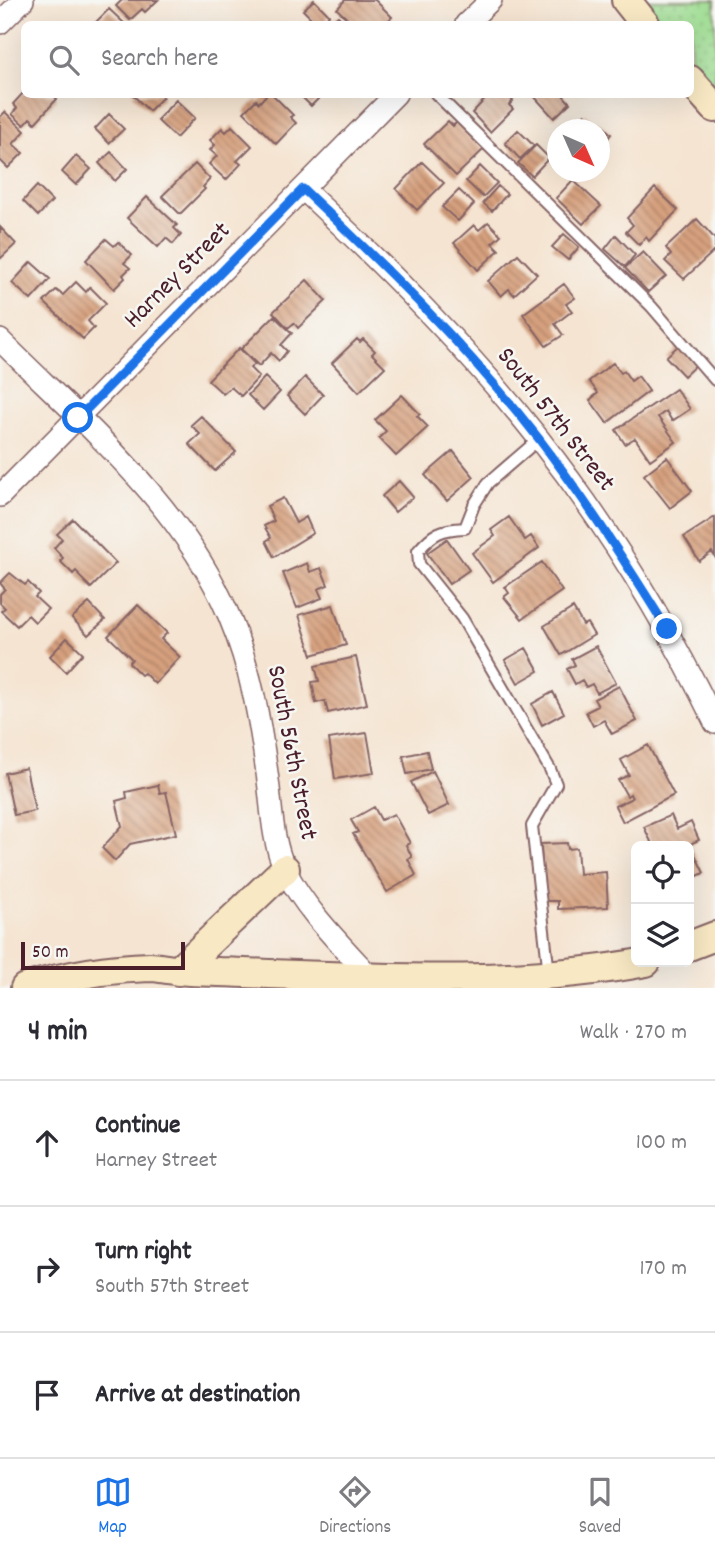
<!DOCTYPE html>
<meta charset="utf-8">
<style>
body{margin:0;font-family:Dekko,sans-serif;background:#f7f7f7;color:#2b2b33}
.controls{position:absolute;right:21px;bottom:21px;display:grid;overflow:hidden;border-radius:10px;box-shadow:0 7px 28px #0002}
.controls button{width:63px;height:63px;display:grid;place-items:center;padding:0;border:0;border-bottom:2px solid #e1e1e2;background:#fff;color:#2b2b33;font:35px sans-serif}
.compass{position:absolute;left:547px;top:119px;width:63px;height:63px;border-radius:50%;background:#fff;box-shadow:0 7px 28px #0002;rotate:135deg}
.scale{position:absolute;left:21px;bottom:18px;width:164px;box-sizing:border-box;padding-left:7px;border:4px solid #4a1f2b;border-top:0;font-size:19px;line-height:24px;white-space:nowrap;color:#4a1f2b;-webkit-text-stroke:5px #f6f6f2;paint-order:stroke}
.stop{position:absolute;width:21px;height:21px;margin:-16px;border:5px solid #1a73e8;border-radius:50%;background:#fff}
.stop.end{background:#1a73e8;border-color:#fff;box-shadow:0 2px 7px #0008}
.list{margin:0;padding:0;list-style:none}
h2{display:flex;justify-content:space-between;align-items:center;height:91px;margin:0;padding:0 28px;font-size:30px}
h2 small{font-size:23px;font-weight:400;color:#7c7c81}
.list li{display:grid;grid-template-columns:46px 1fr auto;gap:21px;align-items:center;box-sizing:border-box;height:126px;padding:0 28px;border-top:2px solid #e1e1e2}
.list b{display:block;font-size:26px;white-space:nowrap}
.list p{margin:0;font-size:23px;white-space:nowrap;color:#7c7c81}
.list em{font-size:23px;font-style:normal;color:#7c7c81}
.icon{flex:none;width:38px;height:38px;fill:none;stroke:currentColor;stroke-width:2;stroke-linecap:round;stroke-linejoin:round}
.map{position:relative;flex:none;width:715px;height:988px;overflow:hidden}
.search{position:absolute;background:#fff;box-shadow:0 7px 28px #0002;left:21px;right:21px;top:21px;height:77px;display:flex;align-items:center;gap:18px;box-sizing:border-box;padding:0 24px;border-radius:10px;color:#7c7c81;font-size:26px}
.sheet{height:469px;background:#fff}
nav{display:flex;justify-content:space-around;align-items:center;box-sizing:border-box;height:98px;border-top:2px solid #e1e1e2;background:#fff;font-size:19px;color:#7c7c81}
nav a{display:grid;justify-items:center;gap:4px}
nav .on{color:#1a73e8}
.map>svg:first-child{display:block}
</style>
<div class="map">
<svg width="715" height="988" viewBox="0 0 715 988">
<defs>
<pattern id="park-dots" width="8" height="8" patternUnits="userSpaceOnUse" patternTransform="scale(1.75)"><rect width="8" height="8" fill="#9edd92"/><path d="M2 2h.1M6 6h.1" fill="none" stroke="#8abd7e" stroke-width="1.8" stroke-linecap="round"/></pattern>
<pattern id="building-back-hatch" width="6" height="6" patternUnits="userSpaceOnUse" patternTransform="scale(1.75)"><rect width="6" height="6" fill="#d6a07e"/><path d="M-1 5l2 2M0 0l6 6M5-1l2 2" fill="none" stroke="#b08267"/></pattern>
</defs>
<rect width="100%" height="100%" fill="#f6f6f2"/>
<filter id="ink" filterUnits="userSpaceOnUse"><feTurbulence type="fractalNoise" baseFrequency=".0143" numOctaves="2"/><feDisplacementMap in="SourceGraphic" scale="14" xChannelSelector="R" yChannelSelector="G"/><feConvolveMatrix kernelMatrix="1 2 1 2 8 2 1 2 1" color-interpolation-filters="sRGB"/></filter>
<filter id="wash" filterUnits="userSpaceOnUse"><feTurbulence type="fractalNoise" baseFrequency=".00686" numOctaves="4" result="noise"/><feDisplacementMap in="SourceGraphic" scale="28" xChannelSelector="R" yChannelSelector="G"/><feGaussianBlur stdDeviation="1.57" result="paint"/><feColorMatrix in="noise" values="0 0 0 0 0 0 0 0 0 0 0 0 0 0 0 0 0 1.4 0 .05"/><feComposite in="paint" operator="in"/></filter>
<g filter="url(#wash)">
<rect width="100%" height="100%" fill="#f5e4d1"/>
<path fill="url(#park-dots)" stroke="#747e5e" stroke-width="2" d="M 644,0 L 715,0 L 715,87 L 691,57 L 690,24 L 664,24 Z"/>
<g id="blocks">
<path fill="url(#building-back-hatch)" d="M 122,0 L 158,0 L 145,12 L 142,9 L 130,20 L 116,6 Z
M 314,0 L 329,15 L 326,18 L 331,23 L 338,16 L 346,24 L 317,24 L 303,10 Z
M 345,0 L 375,0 L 392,17 L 385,24 L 353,24 L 337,9 Z
M 109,9 L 125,24 L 94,24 Z
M 24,92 L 24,94 L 52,94 L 57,99 L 35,123 L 30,118 L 24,125 L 12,114 L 17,108 L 13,104 Z
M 132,94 L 160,94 L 163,97 L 149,111 Z
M 267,94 L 272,94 L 293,115 L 290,117 L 296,123 L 276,144 L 244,112 L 256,100 L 259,103 Z
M 299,94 L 323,94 L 311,106 Z
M 490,94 L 507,94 L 513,101 L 509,105 L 513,109 L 490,132 L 472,113 Z
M 532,94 L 562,94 L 570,103 L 554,118 Z
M 176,100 L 195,118 L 176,138 L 157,120 Z
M 5,112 L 25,131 L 13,144 L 23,153 L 8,168 L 0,160 L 0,117 Z
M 109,114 L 124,129 L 109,143 L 95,129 Z
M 585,114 L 595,124 L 598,121 L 611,134 L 600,148 L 600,130 L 570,130 Z
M 448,121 L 453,126 L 457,122 L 484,149 L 456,176 L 424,144 Z
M 232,126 L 252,146 L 237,161 L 241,164 L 226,180 L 209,164 L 217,156 L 210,150 L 215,145 L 210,140 L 222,128 L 226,132 Z
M 518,130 L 534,146 L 520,159 L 505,143 Z
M 536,145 L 549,158 L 532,176 L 518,163 Z
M 111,152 L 127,169 L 115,181 L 99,163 Z
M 76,156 L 91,169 L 76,185 L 62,172 Z
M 422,162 L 444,183 L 417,210 L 396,189 Z
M 195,164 L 210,179 L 203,187 L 205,189 L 180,214 L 162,196 Z
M 480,166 L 497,183 L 483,197 L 466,181 Z
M 573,180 L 601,206 L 583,224 L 556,198 Z
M 37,186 L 52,201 L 38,216 L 23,201 Z
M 498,186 L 507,194 L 492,211 L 483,203 Z
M 655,188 L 678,210 L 649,241 L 646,237 L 639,245 L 626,232 L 633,225 L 627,218 Z
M 459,190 L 474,204 L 458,221 L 442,207 Z
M 147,197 L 177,225 L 174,228 L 181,235 L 173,244 L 166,238 L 158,247 L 127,218 Z
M 697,219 L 715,239 L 715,250 L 684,279 L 665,261 L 671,255 L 666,248 Z
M 488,222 L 501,235 L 492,243 L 499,250 L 478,270 L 454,243 L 474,225 L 479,230 Z
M 0,227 L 16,244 L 0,259 Z
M 564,234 L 579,247 L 568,260 L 552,247 Z
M 616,235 L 635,255 L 625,267 L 605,249 Z
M 106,239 L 114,246 L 118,242 L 132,255 L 124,263 L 130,268 L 123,275 L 125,278 L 114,289 L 86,260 Z
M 643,252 L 666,276 L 648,292 L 625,268 Z
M 518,254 L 537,274 L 514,295 L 509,289 L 501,296 L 488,281 Z
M 31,262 L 50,279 L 31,300 L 12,283 Z
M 307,280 L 326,301 L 298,328 L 294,323 L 288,328 L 273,312 Z
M 76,282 L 86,292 L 90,287 L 106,303 L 88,321 L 94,328 L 83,339 L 44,302 L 56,290 L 63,295 Z
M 564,284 L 575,298 L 566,304 L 572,311 L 555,324 L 563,335 L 546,346 L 523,314 Z
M 274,316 L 292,333 L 281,345 L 287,351 L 279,361 L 271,353 L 259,366 L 241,349 Z
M 357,339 L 360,342 L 363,339 L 375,351 L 372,354 L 385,367 L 359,392 L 332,363 Z
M 681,343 L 699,362 L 684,376 L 666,357 Z
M 239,348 L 255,364 L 250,368 L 259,377 L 241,396 L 231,387 L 223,394 L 208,380 Z
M 613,363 L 621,373 L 624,371 L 631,381 L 638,376 L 649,391 L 607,423 L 590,400 L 598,393 L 589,381 Z
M 265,377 L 280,392 L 263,410 L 248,395 Z
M 305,377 L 323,395 L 305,414 L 287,396 Z
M 676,389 L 690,409 L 672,421 L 666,411 L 658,417 L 676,442 L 650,460 L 635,438 L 625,444 L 616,430 Z
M 402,395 L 420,414 L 417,416 L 428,427 L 396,456 L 379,438 L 386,431 L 375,420 Z
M 201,416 L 236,452 L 215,471 L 189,444 L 200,434 L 191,425 Z
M 453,451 L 474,477 L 447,501 L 425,475 Z
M 667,457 L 692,491 L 670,508 L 644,475 Z
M 399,481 L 413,497 L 395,512 L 382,496 Z
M 283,498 L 296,523 L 306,517 L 313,533 L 274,557 L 266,541 L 271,538 L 264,526 L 274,521 L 267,506 Z
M 509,517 L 525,540 L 531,536 L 539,548 L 493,582 L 472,553 L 495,536 L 491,530 Z
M 715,517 L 715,557 L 712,552 L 699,561 L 684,537 Z
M 73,519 L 116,563 L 91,588 L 78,575 L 79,574 L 76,571 L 73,574 L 60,561 L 63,558 L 54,548 L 62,539 L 57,534 Z
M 447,539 L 469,570 L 449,584 L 427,553 Z
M 542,562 L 562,591 L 522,619 L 504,597 L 509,593 L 505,587 Z
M 307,563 L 310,572 L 321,568 L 328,585 L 318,589 L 322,598 L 297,608 L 283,573 Z
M 10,573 L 25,585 L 28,582 L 39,593 L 35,597 L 48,609 L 35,622 L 28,615 L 17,626 L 1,611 L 5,608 L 0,603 L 0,594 L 5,589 L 0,583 Z
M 89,603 L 105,620 L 88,635 L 72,618 Z
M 138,605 L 167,633 L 161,639 L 180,657 L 155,684 L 144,673 L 141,675 L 129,663 L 132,659 L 108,636 Z
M 333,605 L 346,645 L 312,655 L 299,615 Z
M 573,608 L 583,625 L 587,623 L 594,635 L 561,655 L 544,626 Z
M 67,638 L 83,653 L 66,672 L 50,656 Z
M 596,646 L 616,683 L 597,693 L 592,684 L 586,687 L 582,680 L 575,684 L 567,669 L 575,665 L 572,659 Z
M 526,648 L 539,671 L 518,683 L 505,660 Z
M 356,657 L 367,704 L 328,713 L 325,701 L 316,703 L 312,682 L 319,681 L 315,666 Z
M 619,686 L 637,721 L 612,734 L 604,720 L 593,726 L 586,712 L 598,706 L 594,699 Z
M 553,692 L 564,713 L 542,725 L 532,704 Z
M 367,733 L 374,773 L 335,779 L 329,739 Z
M 648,745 L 674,795 L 623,822 L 615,806 L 632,798 L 630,794 L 627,796 L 618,780 L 629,775 L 621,760 Z
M 427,751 L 431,769 L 407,774 L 403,756 Z
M 26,768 L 35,811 L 14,815 L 5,773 Z
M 433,771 L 449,805 L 428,815 L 411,782 Z
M 158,785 L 160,793 L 166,792 L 176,834 L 130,844 L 115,861 L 102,848 L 122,826 L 116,801 L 127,798 L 126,792 Z
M 374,807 L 381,820 L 394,814 L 410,843 L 406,845 L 412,857 L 408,859 L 416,875 L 387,892 L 353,834 L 358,832 L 351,820 Z
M 671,815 L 677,829 L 691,822 L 699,840 L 690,844 L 704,873 L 689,880 L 689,846 L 653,846 L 644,827 Z
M 567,843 L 568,849 L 577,848 L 579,874 L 606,872 L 608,907 L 558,909 L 558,901 L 544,901 L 541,844 Z"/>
</g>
</g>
<g filter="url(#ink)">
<use href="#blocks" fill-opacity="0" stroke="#866465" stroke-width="2"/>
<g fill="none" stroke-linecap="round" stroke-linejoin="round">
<g stroke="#866465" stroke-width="14">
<path id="lane" d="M 436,94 L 651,306 L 715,380
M 539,439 L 488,483 L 474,505 L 465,528 C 441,529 433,533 418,551 L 419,564 L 462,618 L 550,769 L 556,784 L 532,826 L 549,974"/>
</g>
<g stroke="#866465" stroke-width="24">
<path id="street" d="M 0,23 L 23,0
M 466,24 L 491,0
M 303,189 C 387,268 468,349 539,439 C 608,527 666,622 715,723
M 0,340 C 84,424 182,504 229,616 C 252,671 260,722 268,780 C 272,810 272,841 285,869 C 303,908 345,949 374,981
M 0,496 L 396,94"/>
</g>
<g stroke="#866465" stroke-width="32">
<path id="secondary" d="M 626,0 L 645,24
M 690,80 L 715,108
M 689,946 L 715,936
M 178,971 L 285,869
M 25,988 C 67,975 107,968 150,967 C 159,967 168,970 177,970 C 191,972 205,971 219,972 C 361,977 507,988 646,962"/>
</g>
<use href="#lane" stroke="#fff" stroke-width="10"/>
<use href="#street" stroke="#fff" stroke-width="21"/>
<use href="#secondary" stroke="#f8e8c3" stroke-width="28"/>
</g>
</g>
<g fill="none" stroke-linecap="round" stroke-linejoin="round" filter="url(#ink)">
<path stroke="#1a73e8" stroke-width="9" d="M 78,418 L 303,189 C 387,268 469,349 539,439 C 586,500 627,564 667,629"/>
</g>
<g text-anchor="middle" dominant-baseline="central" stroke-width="5" stroke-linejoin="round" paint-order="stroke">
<g font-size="26" fill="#4a1f2b" stroke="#f6f6f2">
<text transform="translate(178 276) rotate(-45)">Harney Street</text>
<text transform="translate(555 420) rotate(52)">South 57th Street</text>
<text transform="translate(291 753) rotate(79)">South 56th Street</text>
</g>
</g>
</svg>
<div class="controls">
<button><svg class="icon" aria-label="locate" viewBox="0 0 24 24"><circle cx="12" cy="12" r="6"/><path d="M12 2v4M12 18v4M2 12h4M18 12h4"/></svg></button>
<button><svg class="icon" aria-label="layers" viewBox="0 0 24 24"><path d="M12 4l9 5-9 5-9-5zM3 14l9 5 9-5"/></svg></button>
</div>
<svg class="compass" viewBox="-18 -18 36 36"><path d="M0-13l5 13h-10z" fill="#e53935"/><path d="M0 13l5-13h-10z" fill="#7c7c81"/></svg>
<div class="scale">50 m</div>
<div class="stop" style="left:78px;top:418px"></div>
<div class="stop end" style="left:667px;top:629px"></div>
<div class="search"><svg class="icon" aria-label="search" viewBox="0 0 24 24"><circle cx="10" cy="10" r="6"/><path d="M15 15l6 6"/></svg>Search here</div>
</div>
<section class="sheet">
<h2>4 min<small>Walk · 270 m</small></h2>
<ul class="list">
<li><svg class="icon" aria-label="ahead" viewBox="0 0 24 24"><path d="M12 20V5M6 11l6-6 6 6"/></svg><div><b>Continue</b><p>Harney Street</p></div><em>100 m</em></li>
<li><svg class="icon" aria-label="right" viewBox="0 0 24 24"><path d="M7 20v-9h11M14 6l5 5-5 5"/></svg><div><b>Turn right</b><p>South 57th Street</p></div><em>170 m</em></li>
<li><svg class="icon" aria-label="arrive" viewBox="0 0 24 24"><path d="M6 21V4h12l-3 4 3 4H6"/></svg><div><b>Arrive at destination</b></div></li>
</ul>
</section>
<nav>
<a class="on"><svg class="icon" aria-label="map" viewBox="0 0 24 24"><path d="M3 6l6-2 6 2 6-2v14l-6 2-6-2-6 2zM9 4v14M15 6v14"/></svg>Map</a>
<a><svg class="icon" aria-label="directions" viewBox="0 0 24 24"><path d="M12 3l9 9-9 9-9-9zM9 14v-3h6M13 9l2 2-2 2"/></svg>Directions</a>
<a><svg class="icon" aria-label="saved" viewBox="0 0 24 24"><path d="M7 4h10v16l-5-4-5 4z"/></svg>Saved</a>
</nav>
